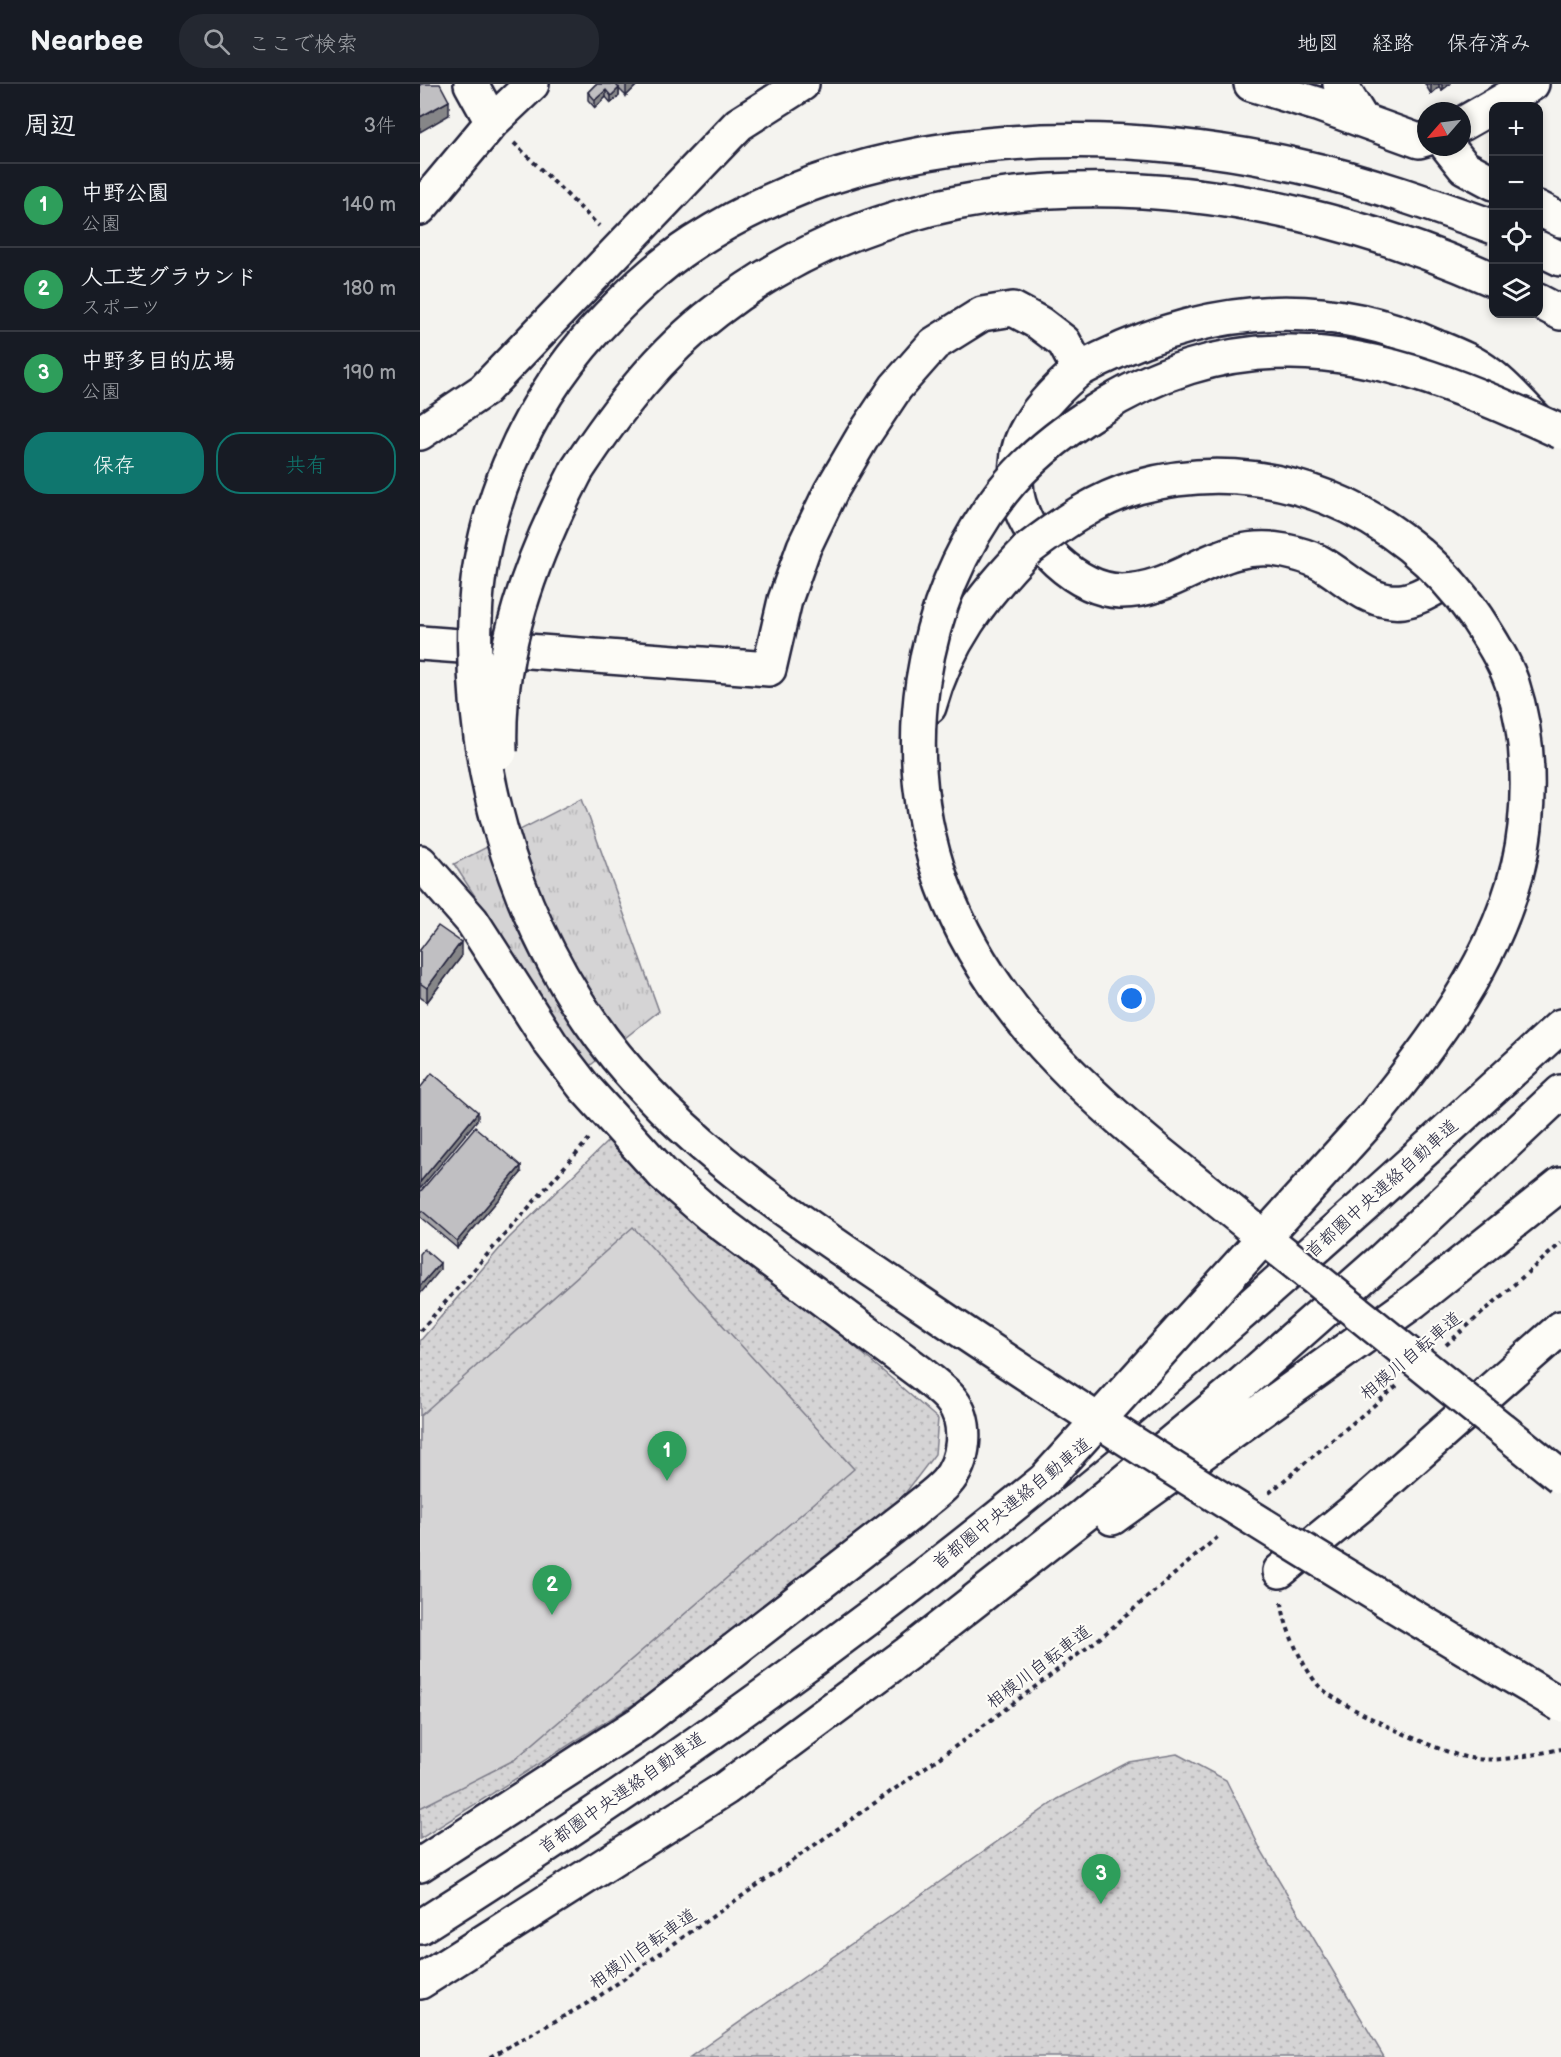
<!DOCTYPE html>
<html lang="ja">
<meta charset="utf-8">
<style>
body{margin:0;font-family:"Balsamiq Sans","Klee One",sans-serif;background:#242831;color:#f1f3f6}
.controls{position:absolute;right:18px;top:18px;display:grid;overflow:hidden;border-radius:12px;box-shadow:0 3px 9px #0003}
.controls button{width:54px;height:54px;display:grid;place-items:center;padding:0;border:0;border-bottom:2px solid #363941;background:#171b24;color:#f1f3f6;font:30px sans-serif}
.compass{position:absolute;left:997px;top:18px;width:54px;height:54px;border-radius:50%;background:#171b24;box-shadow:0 3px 9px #0003;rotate:242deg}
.you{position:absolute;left:712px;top:915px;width:21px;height:21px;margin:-15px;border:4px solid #fff;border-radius:50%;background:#1a73e8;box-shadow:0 0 0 9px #1a73e833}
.badge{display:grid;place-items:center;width:39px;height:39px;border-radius:50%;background:#0f766e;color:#fff;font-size:20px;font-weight:700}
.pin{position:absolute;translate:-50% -50px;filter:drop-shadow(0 2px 3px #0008)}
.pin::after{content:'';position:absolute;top:32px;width:21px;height:18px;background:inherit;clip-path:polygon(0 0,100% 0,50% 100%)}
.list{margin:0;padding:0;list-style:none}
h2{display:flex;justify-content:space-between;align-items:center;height:78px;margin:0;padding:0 24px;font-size:26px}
h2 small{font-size:20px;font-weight:400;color:#9ea1a6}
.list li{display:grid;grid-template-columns:39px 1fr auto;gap:18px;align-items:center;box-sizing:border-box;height:84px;padding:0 24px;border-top:2px solid #363941}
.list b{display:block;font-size:22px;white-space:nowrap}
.list p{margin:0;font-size:20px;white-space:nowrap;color:#9ea1a6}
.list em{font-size:20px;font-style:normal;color:#9ea1a6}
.actions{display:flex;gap:12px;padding:18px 24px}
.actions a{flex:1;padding:14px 0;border:2px solid #0f766e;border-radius:24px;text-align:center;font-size:21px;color:#0f766e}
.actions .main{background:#0f766e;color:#fff}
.icon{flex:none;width:33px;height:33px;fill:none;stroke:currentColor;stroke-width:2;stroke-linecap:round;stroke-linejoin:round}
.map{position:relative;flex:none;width:1141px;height:1973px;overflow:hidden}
header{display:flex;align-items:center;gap:36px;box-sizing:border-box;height:84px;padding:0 30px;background:#171b24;border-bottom:2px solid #363941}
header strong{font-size:28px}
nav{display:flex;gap:33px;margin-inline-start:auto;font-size:21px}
.search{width:420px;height:54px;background:#242831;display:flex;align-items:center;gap:15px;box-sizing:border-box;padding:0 21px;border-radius:24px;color:#9ea1a6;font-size:22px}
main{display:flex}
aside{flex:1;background:#171b24}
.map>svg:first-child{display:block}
</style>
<header>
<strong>Nearbee</strong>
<div class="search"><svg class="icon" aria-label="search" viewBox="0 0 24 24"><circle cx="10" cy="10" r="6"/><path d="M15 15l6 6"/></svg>ここで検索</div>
<nav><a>地図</a><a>経路</a><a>保存済み</a></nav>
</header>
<main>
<aside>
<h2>周辺<small>3件</small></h2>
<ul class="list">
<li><span class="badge" style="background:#2e9e5b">1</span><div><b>中野公園</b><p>公園</p></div><em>140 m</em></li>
<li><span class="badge" style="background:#2e9e5b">2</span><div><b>人工芝グラウンド</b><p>スポーツ</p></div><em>180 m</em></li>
<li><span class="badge" style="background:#2e9e5b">3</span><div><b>中野多目的広場</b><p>公園</p></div><em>190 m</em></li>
</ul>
<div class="actions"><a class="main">保存</a><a>共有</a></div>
</aside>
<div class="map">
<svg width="1141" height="1973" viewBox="0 0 1141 1973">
<defs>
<pattern id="grass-tufts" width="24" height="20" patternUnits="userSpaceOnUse" patternTransform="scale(1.5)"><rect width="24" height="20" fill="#d5d4d5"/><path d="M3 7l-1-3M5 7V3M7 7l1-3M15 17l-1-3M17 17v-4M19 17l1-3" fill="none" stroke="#b7b6b8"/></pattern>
<pattern id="park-dots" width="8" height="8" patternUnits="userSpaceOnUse" patternTransform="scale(1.5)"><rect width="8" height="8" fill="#d5d4d5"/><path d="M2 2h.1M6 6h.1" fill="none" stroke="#b7b6b8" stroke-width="1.8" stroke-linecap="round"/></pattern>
</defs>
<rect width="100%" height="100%" fill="#f4f3ef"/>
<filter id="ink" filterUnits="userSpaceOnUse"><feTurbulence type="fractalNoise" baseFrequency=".0167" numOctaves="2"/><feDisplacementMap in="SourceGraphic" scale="12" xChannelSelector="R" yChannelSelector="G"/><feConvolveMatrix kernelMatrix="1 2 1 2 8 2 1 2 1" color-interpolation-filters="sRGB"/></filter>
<g filter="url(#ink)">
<path fill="url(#grass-tufts)" stroke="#7c7b88" stroke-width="1.5" d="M 162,714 L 239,927 L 167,984 L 34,780 Z"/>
<path fill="url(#park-dots)" stroke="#7c7b88" stroke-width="1.5" d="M 192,1053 L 214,1081 L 266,1134 L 342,1182 L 518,1335 L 515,1370 L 474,1424 L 339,1530 L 214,1620 L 0,1755 L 0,1257 L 88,1155 Z
M 757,1670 L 806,1696 L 840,1764 L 964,1973 L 270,1973 L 638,1715 L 709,1678 Z"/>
<path fill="#d5d4d5" stroke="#7c7b88" stroke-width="1.5" d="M 213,1143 L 434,1385 L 94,1676 L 0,1724 L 0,1332 Z"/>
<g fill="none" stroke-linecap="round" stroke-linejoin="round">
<g stroke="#22223b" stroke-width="38">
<path id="minor" d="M 51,0 L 72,38
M 831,0 L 897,20 L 999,57 L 1006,55
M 920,0 L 942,36
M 1042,40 L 1112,0
M 1028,63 L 1044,83 L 1074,99
M 0,124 L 72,38 L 112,0
M 1118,124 L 1141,136
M 659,286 C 771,225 893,208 1012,261 C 1031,269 1053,277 1069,290 C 1087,303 1102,322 1118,337
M 0,349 L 64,306 L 319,40 L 382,0
M 0,559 L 349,585 L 365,516 L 384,463 L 411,407 L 442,354 L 476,303 L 514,260 L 562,230 L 593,225 L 619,239 L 644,258 L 659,286 C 634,307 604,337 598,369 C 596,384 595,405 599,419 C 611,460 656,505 700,507 C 760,508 798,453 865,467 C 875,469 889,473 899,478 C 927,493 948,521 983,517 C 999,515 1014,504 1028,497
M 0,778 L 52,837 L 131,960 L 164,1003 L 243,1090 L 290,1131 L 501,1289 C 511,1298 524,1306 532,1317 C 549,1339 545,1378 526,1399 C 516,1410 502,1419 491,1429 L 220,1639 L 0,1781
M 860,1487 L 941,1421 L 1141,1244"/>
</g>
<g stroke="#22223b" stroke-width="38">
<path id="highway" d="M 1118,164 L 1141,175
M 1118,217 L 1141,229
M 157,386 C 196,327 239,270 296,227 C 519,54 830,87 1074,196
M 509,623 C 526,560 562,512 607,466
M 692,1434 L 994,1217 L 1141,1100
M 0,1843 C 157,1744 310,1639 458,1527 C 697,1346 920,1145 1141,942
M 0,1898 L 306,1704 L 488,1569 L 664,1431 L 816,1305 L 962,1176 L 1141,1008"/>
</g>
<path stroke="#22223b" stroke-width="4" stroke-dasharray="4.5 4.5" stroke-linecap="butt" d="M 94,59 L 179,142
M 0,1247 L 169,1055
M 1026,1261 L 1141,1159
M 849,1409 L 977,1302
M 862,1518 C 863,1542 883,1583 898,1601 C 915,1621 1014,1665 1041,1672 C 1071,1681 1111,1671 1141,1665
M 70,1973 L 175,1915 L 543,1657 L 680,1554 L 800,1451"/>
<use href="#minor" stroke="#fdfcf7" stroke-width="33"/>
<use href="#highway" stroke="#fdfcf7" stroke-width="33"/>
<g stroke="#22223b" stroke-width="38" stroke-linecap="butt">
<path id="highway-bridge" d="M 1074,143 C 1010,120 946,97 879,82 C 680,38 448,44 273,159 C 236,183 205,214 175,246 C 104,325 58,430 55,536 C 50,677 90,820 169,936 C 251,1057 381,1137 499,1218 C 708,1360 924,1493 1141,1621
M 1141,348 C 1055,309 967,269 871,268 C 801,267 734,289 676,327 C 641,349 607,376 582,408 C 497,518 476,671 523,801 C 564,913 649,994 737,1067 L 1141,1393
M 607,466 C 641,440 676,415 718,403 C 848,367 981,424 1056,533 C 1069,553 1084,576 1092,599 C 1107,645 1110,694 1105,743 C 1093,854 1021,950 952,1034 L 627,1393
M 80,668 C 76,567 111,474 157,386"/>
</g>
<use href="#highway-bridge" stroke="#fdfcf7" stroke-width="33"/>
</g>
<path fill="#a5a4a7" stroke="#22223b" stroke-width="1.5" d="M 176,0 L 218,0 L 206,12 L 199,5 L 199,12 L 191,19 L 186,13 L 175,24 L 168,16 L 168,8 Z
M 1005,0 L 1030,0 L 1022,6 L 1019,3 L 1011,10 Z
M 0,866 L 41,873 L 7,918 L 0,913 Z
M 101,1089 L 37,1164 L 0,1133 L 0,1108 Z"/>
<path fill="#868688" stroke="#22223b" stroke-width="1.5" d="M 206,0 L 218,0 L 206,12 Z
M 1011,0 L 1019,0 L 1019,3 L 1011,10 Z
M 1022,0 L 1030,0 L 1022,6 Z
M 199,4 L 199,12 L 191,19 L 191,12 Z
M 186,6 L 186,13 L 175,24 L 175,16 Z
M 29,17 L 29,31 L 0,48 L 0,33 Z
M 41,858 L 41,873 L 7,918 L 7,904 Z
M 58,1028 L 58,1035 L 0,1105 L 0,1098 Z
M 101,1082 L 101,1089 L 37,1164 L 37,1157 Z
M 20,1179 L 20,1186 L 0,1210 L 0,1202 Z"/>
<path fill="#c0bfc2" stroke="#22223b" stroke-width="1.5" d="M 0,0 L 20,0 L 29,17 L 0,33 Z
M 176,0 L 195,0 L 199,4 L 191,12 L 186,6 L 175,16 L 168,8 Z
M 18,842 L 41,858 L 7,904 L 0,899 L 0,866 Z
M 12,989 L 58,1028 L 0,1098 L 0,1004 Z
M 55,1043 L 101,1082 L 37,1157 L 0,1125 L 0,1108 Z
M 4,1165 L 20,1179 L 0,1202 L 0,1170 Z"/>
</g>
<g text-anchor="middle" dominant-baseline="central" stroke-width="4.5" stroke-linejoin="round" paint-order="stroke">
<g font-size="18" fill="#22223b" stroke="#fdfcf7">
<text transform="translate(962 1105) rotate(-42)">首都圏中央連絡自動車道</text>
<text transform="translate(991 1272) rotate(-40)">相模川自転車道</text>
<text transform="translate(592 1420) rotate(-39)">首都圏中央連絡自動車道</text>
<text transform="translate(619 1583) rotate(-37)">相模川自転車道</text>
<text transform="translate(202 1709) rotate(-35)">首都圏中央連絡自動車道</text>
<text transform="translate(223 1865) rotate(-35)">相模川自転車道</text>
</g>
</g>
</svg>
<div class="controls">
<button>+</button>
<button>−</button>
<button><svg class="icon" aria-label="locate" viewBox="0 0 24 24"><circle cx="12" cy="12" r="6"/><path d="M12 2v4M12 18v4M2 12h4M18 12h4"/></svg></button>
<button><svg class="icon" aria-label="layers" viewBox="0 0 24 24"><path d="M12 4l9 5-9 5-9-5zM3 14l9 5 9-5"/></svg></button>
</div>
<svg class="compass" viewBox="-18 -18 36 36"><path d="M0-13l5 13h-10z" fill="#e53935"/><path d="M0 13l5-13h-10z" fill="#9ea1a6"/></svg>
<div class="you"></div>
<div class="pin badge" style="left:247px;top:1397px;background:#2e9e5b">1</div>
<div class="pin badge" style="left:132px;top:1531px;background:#2e9e5b">2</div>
<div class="pin badge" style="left:681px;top:1820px;background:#2e9e5b">3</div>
</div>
</main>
